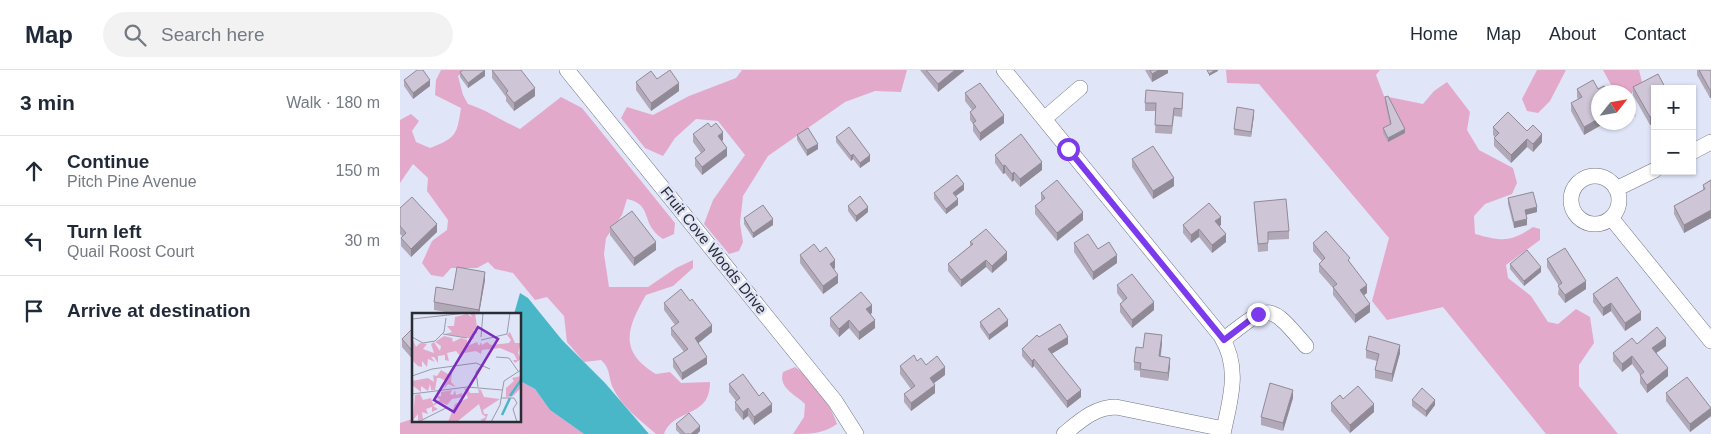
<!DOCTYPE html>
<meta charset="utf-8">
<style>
body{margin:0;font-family:Helvetica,sans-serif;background:#f2f2f3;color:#1f2937}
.controls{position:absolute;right:15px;top:15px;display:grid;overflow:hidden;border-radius:0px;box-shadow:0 1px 4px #0004}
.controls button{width:45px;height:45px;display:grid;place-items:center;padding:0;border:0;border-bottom:1px solid #e0e1e3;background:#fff;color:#1f2937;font:25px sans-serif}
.compass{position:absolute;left:1191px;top:15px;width:45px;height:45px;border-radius:50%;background:#fff;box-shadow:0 1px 4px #0004;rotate:59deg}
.stop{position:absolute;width:15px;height:15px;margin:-11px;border:4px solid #7c3aed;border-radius:50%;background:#fff}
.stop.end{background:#7c3aed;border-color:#fff;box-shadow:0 1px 5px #0008}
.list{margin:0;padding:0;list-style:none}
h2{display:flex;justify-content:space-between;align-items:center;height:65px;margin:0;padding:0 20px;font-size:21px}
h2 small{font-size:16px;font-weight:400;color:#747a83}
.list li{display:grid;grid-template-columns:32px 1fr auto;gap:15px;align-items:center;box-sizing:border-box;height:70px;padding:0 20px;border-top:1px solid #e0e1e3}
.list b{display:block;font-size:19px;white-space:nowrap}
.list p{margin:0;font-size:16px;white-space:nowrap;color:#747a83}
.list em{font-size:16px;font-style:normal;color:#747a83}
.icon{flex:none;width:28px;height:28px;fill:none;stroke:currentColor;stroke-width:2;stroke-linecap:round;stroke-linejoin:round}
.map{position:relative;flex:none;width:1311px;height:364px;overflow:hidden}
header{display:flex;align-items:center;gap:30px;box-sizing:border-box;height:70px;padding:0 25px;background:#fff;border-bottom:1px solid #e0e1e3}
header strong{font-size:24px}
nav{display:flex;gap:28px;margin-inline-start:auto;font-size:18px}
.search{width:350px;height:45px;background:#f2f2f3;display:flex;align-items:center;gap:12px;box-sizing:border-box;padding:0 18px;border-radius:28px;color:#747a83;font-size:19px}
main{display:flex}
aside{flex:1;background:#fff}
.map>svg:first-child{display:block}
</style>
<header>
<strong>Map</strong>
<div class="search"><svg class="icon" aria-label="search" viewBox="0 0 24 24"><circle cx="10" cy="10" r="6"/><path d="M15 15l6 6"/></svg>Search here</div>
<nav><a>Home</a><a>Map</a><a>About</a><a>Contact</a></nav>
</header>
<main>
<aside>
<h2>3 min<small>Walk · 180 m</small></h2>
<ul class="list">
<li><svg class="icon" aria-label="ahead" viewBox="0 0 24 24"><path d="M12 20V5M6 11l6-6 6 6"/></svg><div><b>Continue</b><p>Pitch Pine Avenue</p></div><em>150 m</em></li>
<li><svg class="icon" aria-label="left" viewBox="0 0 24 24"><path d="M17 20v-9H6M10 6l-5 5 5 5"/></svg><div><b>Turn left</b><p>Quail Roost Court</p></div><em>30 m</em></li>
<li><svg class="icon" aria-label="arrive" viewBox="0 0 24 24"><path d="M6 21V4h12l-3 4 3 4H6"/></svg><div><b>Arrive at destination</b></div></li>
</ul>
</aside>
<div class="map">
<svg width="1311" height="364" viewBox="0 0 1311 364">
<rect width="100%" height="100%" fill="#e1e5f8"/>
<path fill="#e3a9cb" d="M 41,0 L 66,0 L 58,6 L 63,25 L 68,34 C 87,40 102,51 120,59 L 161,27 L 182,38 L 275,153 L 274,164 L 263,169 C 260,167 256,164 254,161 C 243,148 250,134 227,129 L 222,145 L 206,168 L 204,184 L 209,217 L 248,217 L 276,198 L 293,190 L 293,198 L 273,216 L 246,225 C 227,258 218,281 256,304 L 270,302 L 281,313 L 310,312 C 310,349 275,337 264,364 L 256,364 C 241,351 221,336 213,318 C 208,307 211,299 201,290 L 184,292 L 167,272 L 164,246 L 147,227 L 135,230 L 113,203 L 95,199 L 88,192 L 77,198 L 51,198 L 43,207 L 31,205 L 22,193 L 32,171 L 47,160 L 48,150 L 27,121 L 28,108 L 13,94 L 0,113 L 0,50 L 11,44 L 19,51 L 12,61 L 16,72 L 30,78 C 56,68 57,65 61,38 L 35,25 L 36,10 Z
M 342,0 L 507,0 L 501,22 L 475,21 L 445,32 L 368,86 L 343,126 L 340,153 L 343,172 L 339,181 L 329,184 L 304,154 L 313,130 L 345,85 L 318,51 L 296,49 L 275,68 L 263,86 L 245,78 L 221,48 L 227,37 L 253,45 L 289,26 L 336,8 Z
M 826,0 L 980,0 L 976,5 L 984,26 L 1023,34 L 1034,21 L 1047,12 L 1070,42 L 1067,60 L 1079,80 L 1113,98 L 1117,113 L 1112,124 L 1085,134 L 1074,146 L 1075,164 C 1101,171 1110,173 1133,157 L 1140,159 L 1140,170 L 1106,195 L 1108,208 L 1131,226 L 1148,252 L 1158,254 L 1176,239 L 1190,247 L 1194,273 L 1179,295 L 1179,316 L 1218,364 L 1146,364 L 1043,237 L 987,250 L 972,231 L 989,168 L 859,14 L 827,13 Z
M 1137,0 L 1166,0 L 1150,31 L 1138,43 L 1127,41 L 1122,29 Z
M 1203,0 L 1239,0 L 1242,12 L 1230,25 L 1236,47 L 1229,41 L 1228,22 L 1215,22 Z
M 395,297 C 413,310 430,333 437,354 C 423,364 410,364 393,364 L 404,347 L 405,334 C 395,324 378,318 383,302 Z
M 120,311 L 135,319 L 150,340 L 184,364 L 0,364 L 0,353 L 12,349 L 14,340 L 14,350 L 120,350 Z"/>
<path fill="#4ab7c9" d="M 120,223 L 128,228 L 162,270 L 205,313 L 249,364 L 184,364 L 150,340 L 135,319 L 120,311 L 120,244 L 114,244 Z"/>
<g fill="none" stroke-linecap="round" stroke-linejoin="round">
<g stroke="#717485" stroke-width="16">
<path id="minor" d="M 167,0 L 435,331 L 456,364
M 604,0 L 821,266 C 841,299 830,329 823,364
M 644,49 L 680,18
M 1292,82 L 1311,72
M1171 130a24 24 0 1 1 48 0a24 24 0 1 1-48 0Z
M 1216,119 L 1255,100
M 1212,149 L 1311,271
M 823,270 C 869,234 868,231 906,276
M 664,364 C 680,351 695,337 716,337 L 824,359"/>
</g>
<use href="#minor" stroke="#fff" stroke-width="15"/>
</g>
<path fill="#b1a9b8" d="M 92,0 L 135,26 L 114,41 L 106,31 L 106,27 L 92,8 Z
M 520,0 L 564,0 L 564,1 L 538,22 Z
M 745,0 L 768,0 L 768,3 L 752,12 Z
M 1297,0 L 1311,0 L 1310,28 L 1297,5 Z
M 60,2 L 85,6 L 68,18 L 60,7 Z
M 257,9 L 279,21 L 251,41 L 236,20 L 236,12 Z
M 4,10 L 30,16 L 13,29 L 4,16 Z
M 1233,17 L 1255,19 L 1255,52 L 1250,55 L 1233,25 Z
M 1177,19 L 1198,19 L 1184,65 L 1171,41 L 1171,33 L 1178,29 L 1177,27 Z
M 565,23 L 604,53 L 580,71 L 573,61 L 573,54 L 570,50 L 570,42 L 572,40 L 565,31 Z
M 985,27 L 1005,63 L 988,72 L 983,63 L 983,58 L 990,55 L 985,32 Z
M 783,31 L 782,47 L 774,46 L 772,64 L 755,63 L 756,41 L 745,41 L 745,33 Z
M 854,45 L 851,67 L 834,65 L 834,59 Z
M 1093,57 L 1127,61 L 1142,72 L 1133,82 L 1127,77 L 1111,93 L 1094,76 L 1094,68 L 1095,67 L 1093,65 Z
M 293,64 L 323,70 L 322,71 L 327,86 L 302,105 L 295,96 L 295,88 L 301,83 L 293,72 Z
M 397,65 L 418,79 L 407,86 L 397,70 Z
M 436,67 L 470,91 L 460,98 L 453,89 L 451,91 L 436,72 Z
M 595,85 L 642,100 L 620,117 L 614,110 L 612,112 L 605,103 L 603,104 L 595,93 Z
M 732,89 L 774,116 L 753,129 L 732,97 Z
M 1311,110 L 1311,148 L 1284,163 L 1274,144 L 1274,136 L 1303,120 L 1303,115 Z
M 564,120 L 556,126 L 558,135 L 546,144 L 534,129 L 534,123 Z
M 641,123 L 683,150 L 657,171 L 635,144 L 635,136 L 641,131 Z
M 1108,128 L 1137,142 L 1126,145 L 1127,155 L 1114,158 L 1108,134 Z
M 854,132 L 889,161 L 889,169 L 868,170 L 868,181 L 858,182 Z
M 448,136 L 468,142 L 456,152 L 448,141 Z
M 0,138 L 37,162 L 11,187 L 1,176 L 1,168 L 2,166 L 0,164 Z
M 344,148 L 373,155 L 353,168 L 344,154 Z
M 783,155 L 821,155 L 819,156 L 826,172 L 812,183 L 799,167 L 791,173 L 783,163 Z
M 210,157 L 256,180 L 234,196 L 210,165 Z
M 570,172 L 607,190 L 592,203 L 586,197 L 561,217 L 548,201 L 548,194 L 570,176 Z
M 674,173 L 698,179 L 717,193 L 693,210 L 674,182 Z
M 913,173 L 950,193 L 967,223 L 964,225 L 970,242 L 955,253 L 933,225 L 933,218 L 919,202 L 919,194 L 922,191 L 913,181 Z
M 420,182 L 435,198 L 434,199 L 438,213 L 423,224 L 400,193 L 400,185 Z
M 1147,189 L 1186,219 L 1165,233 L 1158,224 L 1159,216 L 1147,197 Z
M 1110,194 L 1141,202 L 1124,216 L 1110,199 Z
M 1217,207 L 1241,250 L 1225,261 L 1211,241 L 1203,246 L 1193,232 L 1193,224 Z
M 85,210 L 79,244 L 57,244 L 34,240 L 34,232 Z
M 717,215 L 754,240 L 732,258 L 720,242 L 720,234 L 723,231 L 717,223 Z
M 264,233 L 312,262 L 298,273 L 307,294 L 282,310 L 273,297 L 273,289 L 284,282 L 271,265 L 271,258 L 275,255 L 264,240 Z
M 472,243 L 470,244 L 475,258 L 459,270 L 449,258 L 439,267 L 430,256 L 430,248 Z
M 580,252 L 608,256 L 589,270 L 580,257 Z
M 14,263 L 14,291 L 2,277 L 2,269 Z
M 639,267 L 668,274 L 651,284 L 681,327 L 667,338 L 634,296 L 632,298 L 622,286 L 622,279 Z
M 762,273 L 761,286 L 770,296 L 768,311 L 740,307 L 740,301 L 734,300 L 734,292 L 743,278 Z
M 1237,274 L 1266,276 L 1256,283 L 1268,306 L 1247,323 L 1240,313 L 1240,305 L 1232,294 L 1222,302 L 1213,291 L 1213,283 Z
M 966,280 L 1000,283 L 992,312 L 975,308 L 975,300 L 977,291 L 966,288 Z
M 517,291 L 545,305 L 534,313 L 535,323 L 511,341 L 504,332 L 504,324 L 511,319 L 500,304 L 500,296 Z
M 329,314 L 359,326 L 372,342 L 354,355 L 348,346 L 343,350 L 335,340 L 335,332 L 336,331 L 329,322 Z
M 1266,323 L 1311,346 L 1290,362 L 1266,331 Z
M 893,328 L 883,361 L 861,355 L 861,347 Z
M 943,329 L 974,342 L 950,363 L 931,341 L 931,333 Z
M 1012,330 L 1035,335 L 1026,347 L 1012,336 Z
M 276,354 L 300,361 L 297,364 L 280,364 L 276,360 Z"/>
<path fill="#908a96" d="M 85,0 L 85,6 L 68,18 L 68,13 Z
M 555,0 L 564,0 L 564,1 L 538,22 L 538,14 Z
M 759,0 L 768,0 L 768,3 L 752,12 L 752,4 Z
M 815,0 L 818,0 L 818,1 L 809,6 L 809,4 Z
M 30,10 L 30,16 L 13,29 L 13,23 Z
M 279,13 L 279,21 L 251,41 L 251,33 Z
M 135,18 L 135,26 L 114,41 L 114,33 Z
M 1310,20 L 1311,20 L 1311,28 L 1310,28 Z
M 854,40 L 854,45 L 851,67 L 851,62 Z
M 1255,44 L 1255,52 L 1250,55 L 1250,47 Z
M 604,45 L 604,53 L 580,71 L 580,63 Z
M 1198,49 L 1198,52 L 1207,52 L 1184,65 L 1184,57 Z
M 1005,59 L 1005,63 L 988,72 L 988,68 Z
M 323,62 L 323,70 L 318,74 L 318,66 Z
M 1142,64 L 1142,72 L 1133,82 L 1133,74 Z
M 1127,69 L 1127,77 L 1111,93 L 1111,85 Z
M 418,74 L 418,79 L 407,86 L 407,80 Z
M 327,78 L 327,86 L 302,105 L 302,97 Z
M 453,84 L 453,89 L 451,91 L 451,86 Z
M 470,85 L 470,91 L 460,98 L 460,93 Z
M 642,92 L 642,100 L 620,117 L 620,109 Z
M 605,95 L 605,103 L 603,104 L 603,96 Z
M 614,102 L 614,110 L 612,112 L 612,104 Z
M 774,108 L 774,116 L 753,129 L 753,121 Z
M 564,114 L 564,120 L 553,128 L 553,123 Z
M 558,129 L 558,135 L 546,144 L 546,139 Z
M 468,137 L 468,142 L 456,152 L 456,146 Z
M 1137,137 L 1137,142 L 1125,145 L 1125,140 Z
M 1311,140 L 1311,148 L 1284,163 L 1284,155 Z
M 683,142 L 683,150 L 657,171 L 657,163 Z
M 821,147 L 821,155 L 815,159 L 815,151 Z
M 373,149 L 373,155 L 353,168 L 353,163 Z
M 1127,149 L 1127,155 L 1114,158 L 1114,152 Z
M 37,154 L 37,162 L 11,187 L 11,179 Z
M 799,159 L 799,167 L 791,173 L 791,165 Z
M 826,164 L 826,172 L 812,183 L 812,175 Z
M 256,172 L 256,180 L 234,196 L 234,188 Z
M 607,182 L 607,190 L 592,203 L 592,196 Z
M 717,185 L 717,193 L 693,210 L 693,202 Z
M 435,190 L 435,198 L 430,202 L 430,194 Z
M 586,190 L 586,197 L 561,217 L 561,210 Z
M 1141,197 L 1141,202 L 1124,216 L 1124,211 Z
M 85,202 L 85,210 L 79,244 L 79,240 Z
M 438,205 L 438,213 L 423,224 L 423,216 Z
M 1186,211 L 1186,219 L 1165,233 L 1165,225 Z
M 967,215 L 967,223 L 960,228 L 960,220 Z
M 754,232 L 754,240 L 732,258 L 732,250 Z
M 1211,233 L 1211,241 L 1203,246 L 1203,238 Z
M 970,234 L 970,242 L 955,253 L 955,245 Z
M 472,235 L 472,243 L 466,247 L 466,239 Z
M 1241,242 L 1241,250 L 1225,261 L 1225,253 Z
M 449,250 L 449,258 L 439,267 L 439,259 Z
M 475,250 L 475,258 L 459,270 L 459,262 Z
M 608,250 L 608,256 L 589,270 L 589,265 Z
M 312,255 L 312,262 L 295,276 L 295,268 Z
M 762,265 L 762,273 L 759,294 L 759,286 Z
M 668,267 L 668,274 L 648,286 L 648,279 Z
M 1266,268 L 1266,276 L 1252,286 L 1252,278 Z
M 1000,275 L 1000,283 L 992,312 L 992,304 Z
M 1232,286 L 1232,294 L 1222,302 L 1222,294 Z
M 307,287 L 307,294 L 282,310 L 282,303 Z
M 770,288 L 770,296 L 768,311 L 768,303 Z
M 634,289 L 634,296 L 632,298 L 632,291 Z
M 545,297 L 545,305 L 530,316 L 530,308 Z
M 1268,298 L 1268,306 L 1247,323 L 1247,315 Z
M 535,315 L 535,323 L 511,341 L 511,333 Z
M 681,320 L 681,327 L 667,338 L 667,331 Z
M 893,320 L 893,328 L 883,361 L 883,353 Z
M 1035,330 L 1035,335 L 1026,347 L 1026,341 Z
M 372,334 L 372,342 L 354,355 L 354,347 Z
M 974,334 L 974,342 L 950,363 L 950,355 Z
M 348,338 L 348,346 L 343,350 L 343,342 Z
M 1311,338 L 1311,346 L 1290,362 L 1290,354 Z
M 300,356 L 300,361 L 297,364 L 291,364 Z"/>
<path fill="#cec5d6" stroke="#908a96" d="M 17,0 L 23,0 L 30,10 L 13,23 L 4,10 Z
M 63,0 L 85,0 L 68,13 L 60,2 Z
M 92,0 L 121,0 L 135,18 L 114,33 L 106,23 L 108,21 Z
M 270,0 L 279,13 L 251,33 L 236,12 L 251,1 L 257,9 Z
M 526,0 L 555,0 L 538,14 Z
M 750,0 L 759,0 L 752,4 Z
M 807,0 L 815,0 L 809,4 Z
M 1299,0 L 1311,0 L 1311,20 L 1310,20 Z
M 1258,4 L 1266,19 L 1255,19 L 1255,44 L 1250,47 L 1233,17 Z
M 1193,10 L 1198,19 L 1204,16 L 1208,22 L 1198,22 L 1198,49 L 1184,57 L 1171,33 L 1182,27 L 1177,19 Z
M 580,13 L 604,45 L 580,63 L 573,53 L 576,51 L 570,42 L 576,37 L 565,23 Z
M 746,20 L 783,23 L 782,39 L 774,38 L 772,56 L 755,55 L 756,33 L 745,33 Z
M 988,26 L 1005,59 L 988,68 L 983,58 L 991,54 L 985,27 Z
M 837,37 L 854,40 L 851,62 L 834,59 Z
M 1108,42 L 1127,61 L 1133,55 L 1142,64 L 1133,74 L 1127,69 L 1111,85 L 1094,68 L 1099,63 L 1093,57 Z
M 308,53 L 311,57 L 316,53 L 323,62 L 318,66 L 327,78 L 302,97 L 295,88 L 305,80 L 293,64 Z
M 449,57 L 470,85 L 460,93 L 453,84 L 451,86 L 436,67 Z
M 408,58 L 418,74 L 407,80 L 397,65 Z
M 621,64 L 642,92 L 620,109 L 614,102 L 612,104 L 605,95 L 603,96 L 595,85 Z
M 753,76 L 774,108 L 753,121 L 732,89 Z
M 557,105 L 564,114 L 553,123 L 558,129 L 546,139 L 534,123 Z
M 657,110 L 683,142 L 657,163 L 635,136 L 645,128 L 641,123 Z
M 1311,110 L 1311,140 L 1284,155 L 1274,136 L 1305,119 L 1303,115 Z
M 1133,122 L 1137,137 L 1125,140 L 1127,149 L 1114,152 L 1108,128 Z
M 460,126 L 468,137 L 456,146 L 448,136 Z
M 12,127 L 37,154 L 11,179 L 1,168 L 6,163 L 0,156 L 0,138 Z
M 886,129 L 889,161 L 868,162 L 868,173 L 858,174 L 854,132 Z
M 809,133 L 821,147 L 815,151 L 826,164 L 812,175 L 799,159 L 791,165 L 783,155 Z
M 363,135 L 373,149 L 353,163 L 344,148 Z
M 232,141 L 256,172 L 234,188 L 210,157 Z
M 586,159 L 607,182 L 592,196 L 586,190 L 561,210 L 548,194 L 573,174 L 570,172 Z
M 926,161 L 950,188 L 948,190 L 967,215 L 960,220 L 970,234 L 955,245 L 933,217 L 937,214 L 919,194 L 925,188 L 913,173 Z
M 688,164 L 698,179 L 709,172 L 717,185 L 693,202 L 674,173 Z
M 414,174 L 420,182 L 426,177 L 435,190 L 430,194 L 438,205 L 423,216 L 400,185 Z
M 1165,178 L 1186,211 L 1165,225 L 1158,216 L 1162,213 L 1147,189 Z
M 1127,180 L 1141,197 L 1124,211 L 1110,194 Z
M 57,197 L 85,202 L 79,240 L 34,232 L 36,217 L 53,220 Z
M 732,204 L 754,232 L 732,250 L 720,234 L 727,228 L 717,215 Z
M 1217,207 L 1241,242 L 1225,253 L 1211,233 L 1203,238 L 1193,224 Z
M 281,219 L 290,231 L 292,229 L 312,255 L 295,268 L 307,287 L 282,303 L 273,289 L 288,279 L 271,258 L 279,252 L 264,233 Z
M 461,222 L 472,235 L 466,239 L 475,250 L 459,262 L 449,250 L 439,259 L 430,248 Z
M 599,238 L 608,250 L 589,265 L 580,252 Z
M 660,254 L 668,267 L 648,279 L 681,320 L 667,331 L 634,289 L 632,291 L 622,279 L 637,265 L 639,267 Z
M 1257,257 L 1266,268 L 1252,278 L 1268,298 L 1247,315 L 1240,305 L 1244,302 L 1232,286 L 1222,294 L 1213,283 L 1232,268 L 1237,274 Z
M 11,260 L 14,263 L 14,283 L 2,269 Z
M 745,263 L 762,265 L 759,286 L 770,288 L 768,303 L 740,299 L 741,293 L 734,292 L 736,277 L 743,278 Z
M 969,266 L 1000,275 L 992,304 L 975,300 L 979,284 L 966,280 Z
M 514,285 L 517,291 L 521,288 L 526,295 L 537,286 L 545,297 L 530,308 L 535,315 L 511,333 L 504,324 L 515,316 L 500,296 Z
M 343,304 L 359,326 L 363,322 L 372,334 L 354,347 L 348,338 L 343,342 L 335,332 L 340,328 L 329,314 Z
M 1287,307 L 1311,338 L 1290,354 L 1266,323 Z
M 870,313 L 893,320 L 883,353 L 861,347 Z
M 958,316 L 974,334 L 950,355 L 931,333 L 940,325 L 943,329 Z
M 1022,318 L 1035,330 L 1026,341 L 1012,330 Z
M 289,343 L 300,356 L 291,364 L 285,364 L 276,354 Z"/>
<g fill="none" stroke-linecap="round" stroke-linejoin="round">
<path stroke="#7c3aed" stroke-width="6" d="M 668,79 L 824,270 L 858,244"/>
</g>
<g text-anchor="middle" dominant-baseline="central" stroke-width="5" stroke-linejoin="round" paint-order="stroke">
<g font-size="15" fill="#2a2c33" stroke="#e1e5f8">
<text transform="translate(314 180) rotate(51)">Fruit Cove Woods Drive</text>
</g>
</g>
<g transform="translate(12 243)">
<rect width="109" height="109" fill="#e1e5f8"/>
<path d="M 58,0 L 63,0 L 64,7 L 65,16 L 61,17 L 66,20 L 61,21 L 62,26 L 33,21 L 40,19 L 35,13 L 42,13 L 43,4 L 55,1 L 60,4 ZM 98,19 L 103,30 L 109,30 L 106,40 L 109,46 L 103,50 L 101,47 L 105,47 L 102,41 L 88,35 L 70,37 L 69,41 L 64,38 L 52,40 L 49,44 L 44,38 L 35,40 L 37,48 L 33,47 L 33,42 L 26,43 L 26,50 L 22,44 L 19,44 L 23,49 L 16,46 L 15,54 L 10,48 L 10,54 L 6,53 L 0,47 L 0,25 L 4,34 L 8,30 L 15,31 L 11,36 L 22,40 L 19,31 L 22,29 L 28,38 L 29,33 L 23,29 L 32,23 L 40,25 L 41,29 L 49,25 L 55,27 L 55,33 L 65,29 L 67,33 L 69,29 L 70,32 L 75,29 L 79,32 L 97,30 L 99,27 L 95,22 ZM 29,57 L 36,61 L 40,59 L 39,69 L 44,74 L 36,71 L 32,76 L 34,68 L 28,65 L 25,65 L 23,77 L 19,77 L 18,71 L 16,78 L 9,73 L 9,79 L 0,72 L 0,68 L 16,65 L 22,69 L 21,62 L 25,63 ZM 109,63 L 109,75 L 101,83 L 94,84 L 94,75 L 102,68 L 100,65 ZM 52,75 L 56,76 L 58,80 L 67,80 L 66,76 L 69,77 L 72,84 L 88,86 L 71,97 L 72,101 L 76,101 L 73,109 L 68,107 L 74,104 L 70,101 L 67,91 L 46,108 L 36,109 L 43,91 L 56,85 ZM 40,77 L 38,81 L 41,82 L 43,77 L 44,82 L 50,80 L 51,84 L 40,86 L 35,92 L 28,89 L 21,93 L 26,96 L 20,99 L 20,94 L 14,96 L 16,101 L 10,99 L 11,106 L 6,108 L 6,101 L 1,107 L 3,82 L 8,81 L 11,87 L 19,85 L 21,91 L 28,87 L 24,83 L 29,83 L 29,79 Z" fill="#e3a9cb"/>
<path fill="none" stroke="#4ab7c9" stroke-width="2.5" d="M 98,83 L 109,67M 90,102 L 98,85"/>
<path fill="none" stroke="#989ba9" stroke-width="1" d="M 0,6 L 54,0M 31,21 L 55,25M 0,24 L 11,30 L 23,28 L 32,19 L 34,5M 69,24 L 71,0M 69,27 L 95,21 L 98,0M 84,44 L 97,45 L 106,58M 0,63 L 20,56 L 64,50 L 78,56M 66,74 L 64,59 L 69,53M 0,81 L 55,74 L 90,77M 89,85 L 102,85 L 105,90M 6,109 L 34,95M 79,109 L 88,92 L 92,68 L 109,57M 105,109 L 101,96 L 105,90"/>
<path fill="#7b2cbf" fill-opacity="0.15" stroke="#7b2cbf" stroke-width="2.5" d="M 66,14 L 86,26 L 42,99 L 22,87 Z"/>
<rect width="109" height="109" fill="none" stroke="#2a2c33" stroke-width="2.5"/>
</g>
</svg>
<div class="controls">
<button>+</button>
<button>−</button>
</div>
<svg class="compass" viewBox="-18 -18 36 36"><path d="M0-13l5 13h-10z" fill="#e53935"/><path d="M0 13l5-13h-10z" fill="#747a83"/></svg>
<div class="stop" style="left:668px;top:79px"></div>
<div class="stop end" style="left:858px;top:244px"></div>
</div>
</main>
